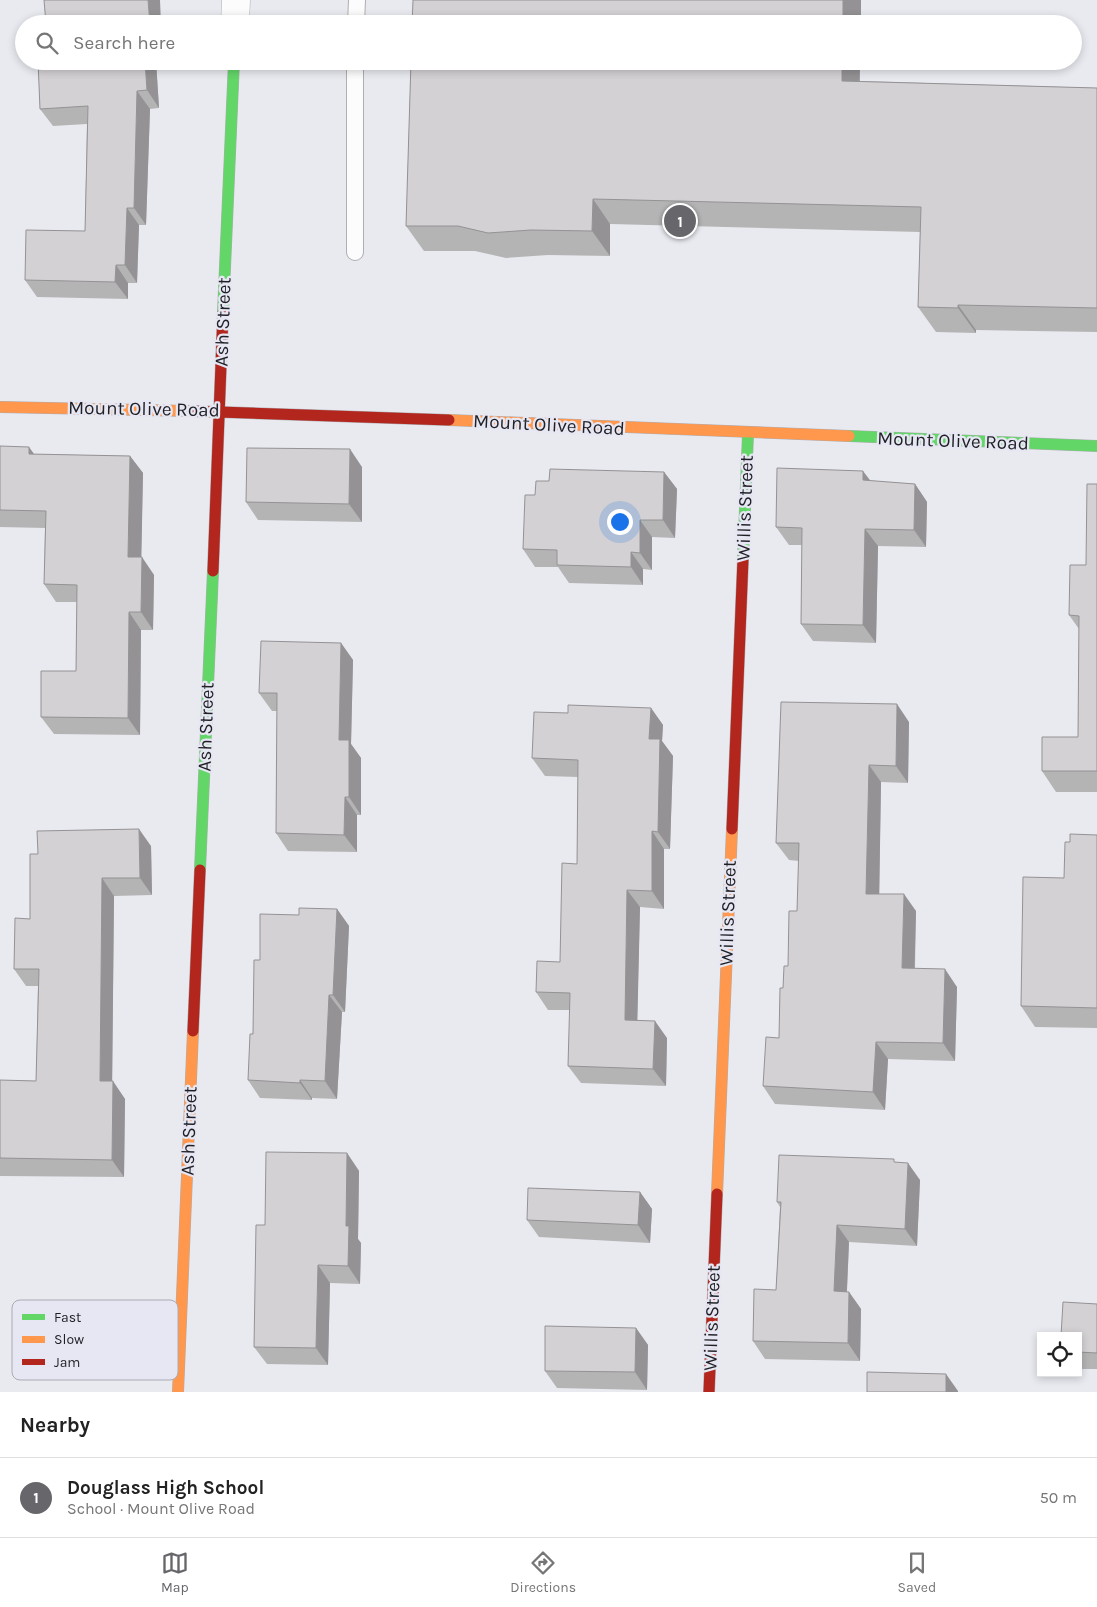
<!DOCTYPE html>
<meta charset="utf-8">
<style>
body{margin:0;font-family:Karla,sans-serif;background:#f2f2f2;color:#222}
.controls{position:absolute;right:15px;bottom:15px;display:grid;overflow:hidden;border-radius:0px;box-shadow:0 2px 8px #0003}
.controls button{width:45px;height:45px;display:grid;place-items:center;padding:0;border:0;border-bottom:1px solid #e0e0e0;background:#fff;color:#222;font:25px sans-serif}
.you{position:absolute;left:619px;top:521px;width:18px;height:18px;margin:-12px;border:4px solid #fff;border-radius:50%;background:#1a73e8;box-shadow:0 0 0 8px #1a73e833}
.badge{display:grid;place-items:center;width:32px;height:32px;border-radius:50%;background:#66666b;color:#fff;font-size:16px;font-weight:700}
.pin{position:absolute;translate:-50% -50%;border:2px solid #fff;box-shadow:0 1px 5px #0006}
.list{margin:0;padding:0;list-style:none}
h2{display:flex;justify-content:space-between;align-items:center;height:65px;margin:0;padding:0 20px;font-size:21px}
h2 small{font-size:16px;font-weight:400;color:#767676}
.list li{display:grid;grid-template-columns:32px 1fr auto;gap:15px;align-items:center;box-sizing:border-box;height:80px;padding:0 20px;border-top:1px solid #e0e0e0}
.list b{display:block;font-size:19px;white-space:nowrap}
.list p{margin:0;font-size:16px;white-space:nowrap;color:#767676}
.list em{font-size:16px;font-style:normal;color:#767676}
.icon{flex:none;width:28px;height:28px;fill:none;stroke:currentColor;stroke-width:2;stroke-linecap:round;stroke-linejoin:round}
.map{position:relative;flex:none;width:1097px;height:1392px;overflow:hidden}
.search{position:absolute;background:#fff;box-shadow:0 2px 8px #0003;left:15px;right:15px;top:15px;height:55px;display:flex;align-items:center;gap:12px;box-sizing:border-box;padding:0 18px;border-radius:28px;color:#767676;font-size:19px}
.sheet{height:145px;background:#fff}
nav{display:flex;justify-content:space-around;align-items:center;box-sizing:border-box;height:70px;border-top:1px solid #e0e0e0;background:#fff;font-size:14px;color:#767676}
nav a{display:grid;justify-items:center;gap:2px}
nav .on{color:#66666b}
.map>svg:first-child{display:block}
</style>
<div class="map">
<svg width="1097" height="1392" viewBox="0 0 1097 1392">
<rect width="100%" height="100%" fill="#e9eaf0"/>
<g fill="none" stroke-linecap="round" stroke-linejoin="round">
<g stroke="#aeaeb3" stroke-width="18">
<path id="lane" d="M 356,24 L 357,0
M 355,252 L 355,61"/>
</g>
<g stroke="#aeaeb3" stroke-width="29">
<path id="street" d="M 235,24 L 236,0"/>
</g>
<g stroke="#aeaeb3" stroke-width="12">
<path id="fast" d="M 223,313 L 234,61
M 849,436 L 1097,446
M 743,559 L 748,434
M 200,870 L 213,571"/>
</g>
<g stroke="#aeaeb3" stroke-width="12">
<path id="slow" d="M 0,407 L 190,411
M 449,420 L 849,436
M 717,1194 L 732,829
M 178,1392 L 193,1031"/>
</g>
<g stroke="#aeaeb3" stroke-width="12">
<path id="jam" d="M 190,411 L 449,420
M 213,571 L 223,313
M 732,829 L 743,559
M 193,1031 L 200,870
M 709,1392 L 717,1194"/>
</g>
<use href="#lane" stroke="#fcfcfd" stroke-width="16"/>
<use href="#street" stroke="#fcfcfd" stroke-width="28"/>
<use href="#fast" stroke="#63d668" stroke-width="11"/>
<use href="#slow" stroke="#ff974d" stroke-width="11"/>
<use href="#jam" stroke="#b3261e" stroke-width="11"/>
</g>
<path fill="#b5b4b5" d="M 38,61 L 156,61 L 159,108 L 150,109 L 146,225 L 139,225 L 137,283 L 128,283 L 128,299 L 37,297 L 25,280 L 85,231 L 87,124 L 53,126 L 40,109 Z
M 411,61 L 860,61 L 860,81 L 1097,88 L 1097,332 L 976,330 L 976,333 L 936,332 L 918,307 L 920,232 L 610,224 L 610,256 L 548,255 L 506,258 L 475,251 L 424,251 L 406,226 Z
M 0,446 L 34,454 L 130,456 L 143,473 L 141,557 L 154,575 L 153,630 L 141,630 L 140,735 L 54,734 L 41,717 L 76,671 L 77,602 L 56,602 L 44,584 L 45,528 L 0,527 Z
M 362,467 L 362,522 L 258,520 L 246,502 Z
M 664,472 L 677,489 L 675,538 L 652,537 L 652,570 L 643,569 L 643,585 L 569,583 L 558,567 L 535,567 L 523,549 L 535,495 L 549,481 Z
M 870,481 L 915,484 L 927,502 L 926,547 L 878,546 L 876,643 L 813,641 L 801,624 L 802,545 L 789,545 L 776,527 Z
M 1097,484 L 1097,792 L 1056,792 L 1042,771 L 1078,737 L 1079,629 L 1069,615 L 1086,565 Z
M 341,643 L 353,660 L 351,744 L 361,758 L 361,815 L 357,815 L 357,852 L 288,851 L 276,833 L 277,711 L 272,711 L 259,693 Z
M 651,708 L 663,725 L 662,741 L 673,756 L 670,849 L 664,849 L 664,909 L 640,907 L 637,1020 L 667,1038 L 666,1086 L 581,1083 L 568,1066 L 570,1010 L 548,1010 L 536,992 L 560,962 L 577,864 L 578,777 L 545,776 L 532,758 L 568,713 Z
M 909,722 L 908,783 L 881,782 L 879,894 L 916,911 L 915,969 L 957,987 L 955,1061 L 888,1059 L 885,1110 L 775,1104 L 763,1086 L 779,1038 L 783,988 L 788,966 L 797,911 L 799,861 L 789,860 L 776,843 Z
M 1097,835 L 1097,1028 L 1035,1027 L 1021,1006 L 1064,878 L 1070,842 Z
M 151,846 L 152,895 L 114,896 L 112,1081 L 125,1099 L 124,1177 L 0,1176 L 0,1080 L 36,1081 L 38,986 L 26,986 L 14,969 L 30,919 Z
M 337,909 L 349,926 L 345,1012 L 342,1012 L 337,1099 L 312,1098 L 312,1100 L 260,1098 L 248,1080 L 260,960 L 299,915 Z
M 347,1153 L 359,1171 L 358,1239 L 361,1243 L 360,1284 L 330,1283 L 328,1365 L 267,1364 L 254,1347 L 265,1225 Z
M 896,1162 L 920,1180 L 917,1246 L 849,1242 L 847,1292 L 849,1292 L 861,1309 L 860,1361 L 765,1359 L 753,1341 L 776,1290 L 780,1207 L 777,1202 Z
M 640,1192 L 652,1209 L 650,1243 L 539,1237 L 527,1220 Z
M 1097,1304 L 1097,1369 L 1078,1369 L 1078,1336 Z
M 636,1328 L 648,1345 L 647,1390 L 557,1388 L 545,1371 Z"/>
<path fill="#949294" d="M 148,0 L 160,0 L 161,24 L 150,24 Z
M 843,0 L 861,0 L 861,24 L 843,24 Z
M 145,61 L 156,61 L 159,108 L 147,90 Z
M 842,61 L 860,61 L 859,106 L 842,81 Z
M 137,91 L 150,109 L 146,225 L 134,208 Z
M 593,199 L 610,224 L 610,256 L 592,231 Z
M 127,208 L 139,225 L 137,283 L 125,265 Z
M 116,265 L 128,283 L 128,299 L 115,282 Z
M 958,305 L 976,330 L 976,333 L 958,308 Z
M 29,447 L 42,465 L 29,454 Z
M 350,449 L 362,467 L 362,522 L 349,504 Z
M 130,456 L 143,473 L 141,575 L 128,557 Z
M 863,471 L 876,488 L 863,480 Z
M 664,472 L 677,489 L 675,538 L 663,520 Z
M 915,484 L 927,502 L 926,547 L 914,530 Z
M 640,520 L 652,537 L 652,570 L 640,553 Z
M 865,529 L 878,546 L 876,643 L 863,625 Z
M 631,552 L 643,569 L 643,585 L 631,567 Z
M 142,557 L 154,575 L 153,630 L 141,612 Z
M 129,612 L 141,630 L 140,735 L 128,718 Z
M 341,643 L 353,660 L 351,744 L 361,758 L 361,815 L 349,797 L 339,740 Z
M 897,704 L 909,722 L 908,783 L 896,766 Z
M 651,708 L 663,725 L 662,741 L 673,756 L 670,849 L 658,832 L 649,739 Z
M 869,765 L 881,782 L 879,911 L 866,894 Z
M 345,797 L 357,815 L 357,852 L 344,835 Z
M 139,829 L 151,846 L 152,895 L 140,878 Z
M 652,831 L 664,849 L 664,909 L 652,891 Z
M 102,878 L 114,896 L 112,1099 L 100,1081 Z
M 627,890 L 640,907 L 637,1037 L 625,1020 Z
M 904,894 L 916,911 L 914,986 L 902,968 Z
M 337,909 L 349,926 L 345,1012 L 333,995 Z
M 945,969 L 957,987 L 955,1061 L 943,1043 Z
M 329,995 L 342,1012 L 337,1099 L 325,1081 Z
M 655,1021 L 667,1038 L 666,1086 L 653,1069 Z
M 876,1042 L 888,1059 L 885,1110 L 873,1092 Z
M 300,1080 L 312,1098 L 312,1100 L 300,1083 Z
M 113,1081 L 125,1099 L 124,1177 L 112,1160 Z
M 347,1153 L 359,1171 L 358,1239 L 361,1243 L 360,1284 L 348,1266 L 346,1226 Z
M 908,1163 L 920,1180 L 917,1246 L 905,1229 Z
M 640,1192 L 652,1209 L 650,1243 L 638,1225 Z
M 837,1225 L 849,1242 L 846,1309 L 834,1291 Z
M 318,1265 L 330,1283 L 328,1365 L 316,1348 Z
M 849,1292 L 861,1309 L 860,1361 L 848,1343 Z
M 636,1328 L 648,1345 L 647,1390 L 635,1372 Z
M 946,1374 L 958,1391 L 958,1392 L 946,1392 Z"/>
<path fill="#d3d1d3" stroke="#949294" d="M 44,0 L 148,0 L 150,24 L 46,24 Z
M 413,0 L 843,0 L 843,24 L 412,24 Z
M 38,61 L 145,61 L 147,90 L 137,91 L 134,208 L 127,208 L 125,265 L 116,265 L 115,282 L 25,280 L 26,230 L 85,231 L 88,106 L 40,109 Z
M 411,61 L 842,61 L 842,81 L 1097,88 L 1097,308 L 958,305 L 958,308 L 918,307 L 921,207 L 593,199 L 592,231 L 531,230 L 488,233 L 458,226 L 406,226 Z
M 0,446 L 29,447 L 29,454 L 130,456 L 128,557 L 142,557 L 141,612 L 129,612 L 128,718 L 41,717 L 41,671 L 76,671 L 77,585 L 44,584 L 46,511 L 0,510 Z
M 247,448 L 350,449 L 349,504 L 246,502 Z
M 777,468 L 863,471 L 863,480 L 915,484 L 914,530 L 865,529 L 863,625 L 801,624 L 802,528 L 776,527 Z
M 550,469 L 664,472 L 663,520 L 640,520 L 640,553 L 631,552 L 631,567 L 557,565 L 557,550 L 523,549 L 525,495 L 535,495 L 536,481 L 549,481 Z
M 1087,484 L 1097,484 L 1097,771 L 1042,771 L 1042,737 L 1078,737 L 1079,616 L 1069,615 L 1070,565 L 1086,565 Z
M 261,641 L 341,643 L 339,740 L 349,740 L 349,797 L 345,797 L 344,835 L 276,833 L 277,693 L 259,693 Z
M 781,702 L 897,704 L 896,766 L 869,765 L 866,894 L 904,894 L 902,968 L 945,969 L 943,1043 L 876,1042 L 873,1092 L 763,1086 L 766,1037 L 779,1038 L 780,988 L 783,988 L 784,966 L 788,966 L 789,911 L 797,911 L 799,843 L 776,843 Z
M 568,705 L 651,708 L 649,739 L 660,739 L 658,832 L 652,831 L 652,891 L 627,890 L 625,1020 L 655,1021 L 653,1069 L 568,1066 L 570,993 L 536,992 L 537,961 L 560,962 L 562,863 L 577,864 L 578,760 L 532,758 L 534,712 L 568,713 Z
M 139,829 L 140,878 L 102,878 L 100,1081 L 113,1081 L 112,1160 L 0,1158 L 0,1080 L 36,1081 L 39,969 L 14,969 L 15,918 L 30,919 L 30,854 L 38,854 L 37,831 Z
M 1070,834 L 1097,835 L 1097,1008 L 1021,1006 L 1023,877 L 1064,878 L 1065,842 L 1070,842 Z
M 299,908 L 337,909 L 333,995 L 329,995 L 325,1081 L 300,1080 L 300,1083 L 248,1080 L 250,1034 L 253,1034 L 254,960 L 260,960 L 260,914 L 299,915 Z
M 266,1152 L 347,1153 L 346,1226 L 349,1226 L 348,1266 L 318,1265 L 316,1348 L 254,1347 L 256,1225 L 265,1225 Z
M 779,1155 L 894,1159 L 894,1162 L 908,1163 L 905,1229 L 837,1225 L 834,1291 L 849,1292 L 848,1343 L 753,1341 L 754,1289 L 776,1290 L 781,1202 L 777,1202 Z
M 528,1188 L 640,1192 L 638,1225 L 527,1220 Z
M 1063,1302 L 1097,1304 L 1097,1353 L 1078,1352 L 1078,1336 L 1061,1336 Z
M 545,1326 L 636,1328 L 635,1372 L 545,1371 Z
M 867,1372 L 946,1374 L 946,1392 L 867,1392 Z"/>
<g text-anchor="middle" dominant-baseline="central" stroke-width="4.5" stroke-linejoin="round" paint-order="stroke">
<g font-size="19" fill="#1f1f24" stroke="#e6e7f3">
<text transform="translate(223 322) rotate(-88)">Ash Street</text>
<text transform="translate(144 409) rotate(1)">Mount Olive Road</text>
<text transform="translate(549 425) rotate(3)">Mount Olive Road</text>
<text transform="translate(953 441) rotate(2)">Mount Olive Road</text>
<text transform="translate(745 508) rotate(-88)">Willis Street</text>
<text transform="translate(206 727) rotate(-88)">Ash Street</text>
<text transform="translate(728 913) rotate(-88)">Willis Street</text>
<text transform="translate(189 1131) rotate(-88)">Ash Street</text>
<text transform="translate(712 1318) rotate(-88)">Willis Street</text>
</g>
</g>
<rect x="12" y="1300" width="166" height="80" rx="8" fill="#e6e7f3" stroke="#aaabb5" stroke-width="1"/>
<rect x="22" y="1314" width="23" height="6" fill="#63d668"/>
<rect x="22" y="1336" width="23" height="7" fill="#ff974d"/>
<rect x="22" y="1359" width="23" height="6" fill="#b3261e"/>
<g font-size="14" fill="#1f1f24">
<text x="54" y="1322">Fast</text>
<text x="54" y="1344">Slow</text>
<text x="54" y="1367">Jam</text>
</g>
</svg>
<div class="controls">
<button><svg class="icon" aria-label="locate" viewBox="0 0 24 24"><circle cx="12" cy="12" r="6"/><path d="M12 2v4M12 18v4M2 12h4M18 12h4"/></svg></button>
</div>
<div class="you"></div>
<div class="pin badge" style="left:680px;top:221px">1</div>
<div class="search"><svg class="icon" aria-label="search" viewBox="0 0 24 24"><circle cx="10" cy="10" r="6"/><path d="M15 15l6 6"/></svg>Search here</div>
</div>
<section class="sheet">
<h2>Nearby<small></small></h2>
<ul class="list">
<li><span class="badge">1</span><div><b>Douglass High School</b><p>School · Mount Olive Road</p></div><em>50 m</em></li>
</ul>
</section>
<nav>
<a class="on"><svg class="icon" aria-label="map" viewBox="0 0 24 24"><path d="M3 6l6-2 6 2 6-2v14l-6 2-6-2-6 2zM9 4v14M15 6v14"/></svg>Map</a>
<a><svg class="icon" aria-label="directions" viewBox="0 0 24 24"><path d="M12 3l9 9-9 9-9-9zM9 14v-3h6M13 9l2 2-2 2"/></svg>Directions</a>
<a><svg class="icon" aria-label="saved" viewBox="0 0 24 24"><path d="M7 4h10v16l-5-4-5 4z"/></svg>Saved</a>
</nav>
